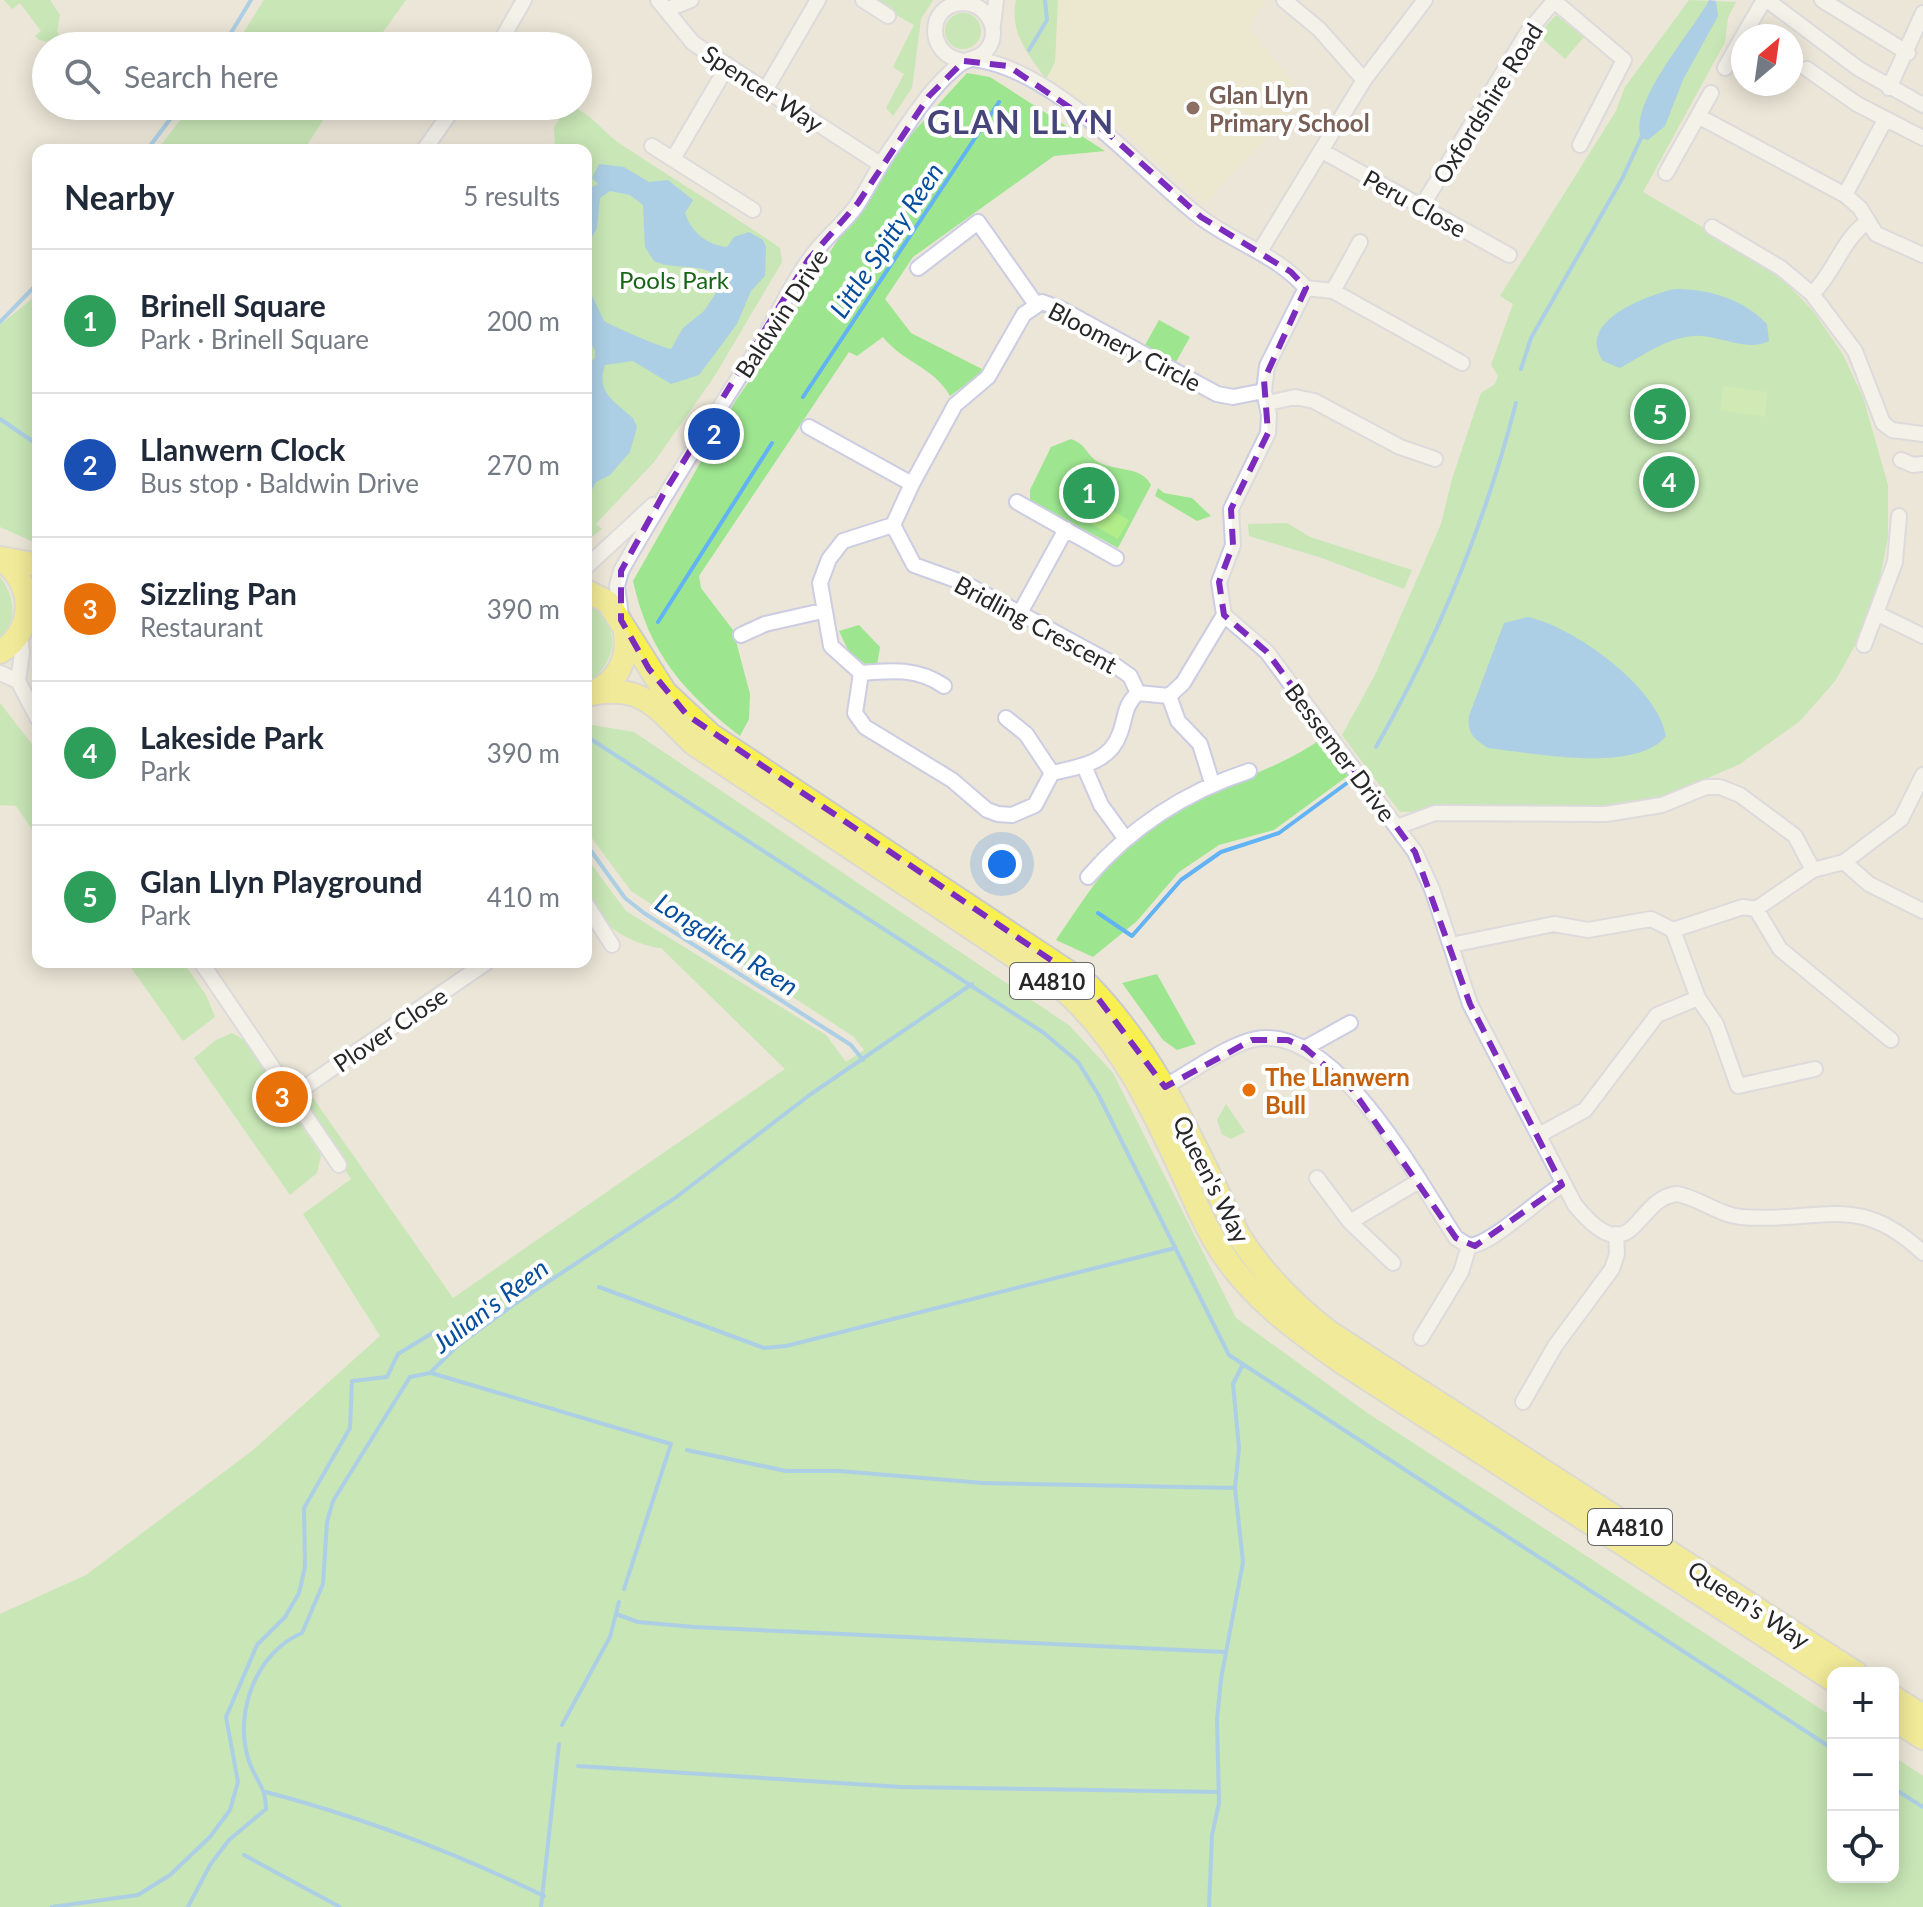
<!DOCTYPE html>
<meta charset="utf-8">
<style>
body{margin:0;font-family:Lato,sans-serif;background:#f2f2f3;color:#1f2937}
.controls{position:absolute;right:24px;bottom:24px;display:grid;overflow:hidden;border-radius:16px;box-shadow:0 4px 20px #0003}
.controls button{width:72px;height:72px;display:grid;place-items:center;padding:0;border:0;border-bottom:2px solid #e0e1e3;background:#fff;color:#1f2937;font:40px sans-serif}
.compass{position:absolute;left:1731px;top:24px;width:72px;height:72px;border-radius:50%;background:#fff;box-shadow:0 4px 20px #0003;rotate:29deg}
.you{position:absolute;left:1002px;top:864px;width:28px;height:28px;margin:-20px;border:6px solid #fff;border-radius:50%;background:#1a73e8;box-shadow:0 0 0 12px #1a73e833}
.badge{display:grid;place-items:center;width:52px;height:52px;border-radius:50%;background:#3030ff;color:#fff;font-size:26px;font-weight:700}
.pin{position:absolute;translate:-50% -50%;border:4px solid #fff;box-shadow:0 2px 8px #0006}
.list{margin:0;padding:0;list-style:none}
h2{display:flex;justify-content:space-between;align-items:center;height:104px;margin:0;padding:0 32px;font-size:34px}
h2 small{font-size:26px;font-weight:400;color:#747a83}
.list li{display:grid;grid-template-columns:52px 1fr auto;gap:24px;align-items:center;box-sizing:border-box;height:144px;padding:0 32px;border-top:2px solid #e0e1e3}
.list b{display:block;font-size:30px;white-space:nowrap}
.list p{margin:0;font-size:26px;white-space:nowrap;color:#747a83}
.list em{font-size:26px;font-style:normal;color:#747a83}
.icon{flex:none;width:44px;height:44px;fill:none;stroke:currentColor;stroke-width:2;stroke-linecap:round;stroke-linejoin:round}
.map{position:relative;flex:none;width:1923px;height:1907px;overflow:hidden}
.search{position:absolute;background:#fff;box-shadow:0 4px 20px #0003;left:32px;top:32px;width:560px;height:88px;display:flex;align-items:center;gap:20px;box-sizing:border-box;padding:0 28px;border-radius:44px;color:#747a83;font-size:30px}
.panel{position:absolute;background:#fff;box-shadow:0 4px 20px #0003;left:32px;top:144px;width:560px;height:824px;border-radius:16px}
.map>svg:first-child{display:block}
</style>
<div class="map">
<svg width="1923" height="1907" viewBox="0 0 1923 1907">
<rect width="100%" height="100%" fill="#ebe6d7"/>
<path fill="#eee9c5" d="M 1058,0 L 1266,0 L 1249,27 L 1304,97 L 1204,204 L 1110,119 L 1046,79 L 1055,62 Z"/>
<path fill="#9de68f" d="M 4,0 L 50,0 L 60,15 L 57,32 L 60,35 L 48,42 L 39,40 L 35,36 L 41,31 L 20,3 L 12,9 Z
M 264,0 L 406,0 L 373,46 L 235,46 Z
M 870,0 L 933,0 L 921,19 L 912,88 L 893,116 L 886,108 L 904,74 L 893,67 L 914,25 Z
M 1016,0 L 1058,0 L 1055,62 L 1046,79 C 1028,54 1009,32 1016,0 Z
M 1689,0 L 1736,2 L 1728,18 L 1725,42 L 1643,192 L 1772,268 L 1813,311 L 1842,353 L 1863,397 L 1888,485 L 1888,538 L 1879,582 L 1861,635 L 1835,681 L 1800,721 L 1740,764 L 1665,797 L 1607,807 L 1400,812 L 1342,735 L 1374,677 L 1441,524 L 1452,479 L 1481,393 L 1495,384 L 1498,376 L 1491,365 L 1513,304 L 1500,296 L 1616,111 L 1625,87 Z
M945 31a18 18 0 1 1 36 0a18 18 0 1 1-36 0Z
M 1556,15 L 1584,37 L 1565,59 L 1538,35 Z
M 967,73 L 990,77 L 1105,151 L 1054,156 L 913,257 L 885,299 L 911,333 L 982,369 L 980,374 L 950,396 C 934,367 902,362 883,337 L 857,356 L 849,352 L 699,576 L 701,588 L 733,630 L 750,694 L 749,719 L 740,736 C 683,692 649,653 633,581 L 736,400 L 782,334 L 826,258 L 895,152 Z
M 191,106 L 332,106 L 304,150 L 157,150 Z
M 568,106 C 588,109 604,134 622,145 C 675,180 728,212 780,248 L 782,262 L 714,377 L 654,462 L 596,524 L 602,529 L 586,541 L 586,150 L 555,150 L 554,127 Z
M 38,294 L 38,544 L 0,527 L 0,325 Z
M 1159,320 L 1190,337 L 1176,362 L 1145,345 Z
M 1071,439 C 1088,445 1085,455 1100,463 C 1115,471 1142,466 1151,485 L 1118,548 L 1030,500 L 1030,490 L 1051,447 Z
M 1158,488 L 1164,493 L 1192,498 L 1211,516 L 1197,521 L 1155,496 Z
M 1287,523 L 1310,537 L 1412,570 L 1404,589 L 1322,558 L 1249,536 L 1248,524 Z
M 0,577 C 15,596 18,620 0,638 Z
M 586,604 C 623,621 619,664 586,683 Z
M 859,625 L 880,647 L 877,665 L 868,666 L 849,652 L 839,631 Z
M 0,703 L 38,752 L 38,838 L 16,806 L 0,805 Z
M 586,724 L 634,732 L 1070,1026 L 1113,1073 L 1236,1318 L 1366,1412 L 1833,1717 L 1833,1877 L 1893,1877 L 1893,1756 L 1923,1776 L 1923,1907 L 0,1907 L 0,1614 L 86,1575 L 252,1451 L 380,1336 L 303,1214 L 351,1179 L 304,1104 L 313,1098 L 453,1298 L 785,1069 L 661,948 C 635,946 593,923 586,895 C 583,884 586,869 586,857 L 626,911 L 826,1035 L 846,1062 L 864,1050 L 854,1037 L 631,891 L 586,830 Z
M 1323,738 L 1349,775 L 1274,830 L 1219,845 L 1179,872 L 1137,921 L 1093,957 L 1056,940 C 1092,887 1125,833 1185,804 C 1233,780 1278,769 1323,738 Z
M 127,962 L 183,962 L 206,995 L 215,1017 L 183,1041 Z
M 1157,974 L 1158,976 L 1196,1044 L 1177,1050 L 1163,1040 L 1122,983 Z
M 232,1033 L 244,1040 L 321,1155 L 317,1173 L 290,1195 L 194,1058 L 216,1040 Z
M 1226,1104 L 1245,1132 L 1231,1139 L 1222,1134 L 1217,1120 Z"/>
<path fill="#b1ee8a" d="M 1723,386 L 1768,392 L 1765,417 L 1720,410 Z
M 1094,501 L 1129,520 L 1118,539 L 1084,520 Z"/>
<path fill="#62b3f5" d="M 1709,0 L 1716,1 L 1718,16 L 1683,80 L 1665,126 L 1648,140 L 1641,138 C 1629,101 1692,33 1709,0 Z
M 599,164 L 624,167 L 649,182 L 668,180 L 693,200 L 685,213 C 691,232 707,245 727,247 L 734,237 L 749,232 L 763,240 L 766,247 L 765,276 L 751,291 L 737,324 L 699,375 L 671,384 L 633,361 L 605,365 C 595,393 616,402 633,418 L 637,427 L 630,452 L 610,475 L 596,482 L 586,501 L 586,366 L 595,358 L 595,350 L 586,337 L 586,283 L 604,321 C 612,326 665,349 671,349 L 683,328 L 704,311 L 720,287 C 718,259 675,272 654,261 L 645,247 L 643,205 L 630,195 L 610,191 L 600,198 L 597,228 L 586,248 L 586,190 L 598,184 L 592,178 Z
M 1675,289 C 1710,289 1743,299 1767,324 L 1769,341 C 1746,353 1718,334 1694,336 C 1666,338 1644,355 1620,368 L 1603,361 C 1575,321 1648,295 1675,289 Z
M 1528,617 C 1574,627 1658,687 1666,736 C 1636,774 1532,753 1488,748 C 1474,739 1467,734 1469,716 L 1504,623 Z"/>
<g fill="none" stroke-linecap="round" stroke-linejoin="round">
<path stroke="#62b3f5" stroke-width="4" d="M 223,46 L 251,0
M 1029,50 L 1047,20 L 1045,0
M 147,150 L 180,106
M 0,322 L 38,283
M 1521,369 L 1531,338 L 1622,179 L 1642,136
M 803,397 L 999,102
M 0,419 L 38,445
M 658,622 L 772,443
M 586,736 L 1044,1033 L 1078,1062 L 1098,1094 L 1229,1355 L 1833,1749
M 1376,747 C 1438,639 1485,523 1516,403
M 586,844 L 625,898 L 644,913 L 851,1045 L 863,1060
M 1098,913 L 1132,936 L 1181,880 L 1221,852 L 1279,833 L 1347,783
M 599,1287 L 764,1348 L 786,1346 L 1175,1248
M 431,1373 L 671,1444 L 624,1589
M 687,1450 L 786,1471 L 839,1471 L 983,1483 L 1235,1488
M 616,1614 L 638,1622 L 694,1627 L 1225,1652
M 562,1725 L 610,1637 L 619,1602
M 578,1766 L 901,1787 L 1219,1792
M 1893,1788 L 1923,1807
M 266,1792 C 361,1817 456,1853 544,1896
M 244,1855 L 340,1907
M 52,1907 L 138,1895 L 170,1875 L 210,1837 L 230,1810 L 238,1782 L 226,1717 L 257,1645 L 285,1617 L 299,1593 L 305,1567 L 304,1508 L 350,1428 L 352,1381 L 387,1377 L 398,1354 L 434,1332
M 188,1907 L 210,1865 L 229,1840 L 266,1809 C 266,1785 254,1780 248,1758 C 234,1711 257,1652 302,1633 L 323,1584 L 327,1522 L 333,1501 L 410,1377 L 430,1373 L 457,1346 L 516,1303 L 675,1198 L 811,1094 L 972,984
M 541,1907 L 559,1744
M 1209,1907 L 1212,1835 L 1219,1803 L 1217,1719 L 1221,1679 L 1243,1562 L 1235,1488 L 1239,1448 L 1233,1384 L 1243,1364"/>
<g stroke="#cccce2" stroke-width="18">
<path id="street" d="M 658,0 L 693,43 L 880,164
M 863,0 L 888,16
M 1284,0 L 1319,29 L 1364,80
M 1553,0 L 1624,60 L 1580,145
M 1767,0 L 1859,69 L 1923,105
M 1822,0 L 1908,53
M 668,9 L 691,0
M 993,25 L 996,0
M 1743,36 L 1764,0
M 498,46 L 524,0
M 974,59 C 1057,70 1136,167 1199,216 C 1234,243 1276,254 1306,288 L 1267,366 L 1264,391 L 1269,415 L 1268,433 L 1231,509 L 1233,545 L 1219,582 L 1224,615 L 1267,652 L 1415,852 L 1432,889 L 1470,1004 L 1575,1205 C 1634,1277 1634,1198 1677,1194 C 1700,1198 1718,1215 1741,1217 C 1820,1224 1857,1190 1923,1253
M 1725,68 L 1743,36
M 1807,69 L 1857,104 L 1923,138
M 1889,88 L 1923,13
M 766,89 L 818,0
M 1698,116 L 1845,195 L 1860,208 L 1876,234 L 1923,255
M 652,146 L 753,210
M 424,150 L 455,106
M 1322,151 L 1509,255
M 673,159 L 728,65
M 1666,173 L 1711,93
M 1845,195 L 1885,120
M 1422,206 L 1527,33 L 1554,1
M 1712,227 L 1781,268 L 1812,294 C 1835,272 1841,241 1867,222
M 1260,251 L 1364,80 L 1425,0
M 918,268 L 978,222 L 1035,303
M 1306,288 L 1333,291 L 1462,363
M 1333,291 L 1360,242
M 1812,294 L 1855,351 L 1883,423 L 1892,430 L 1923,434
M 1268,403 L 1295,397 L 1314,401 L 1400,447 L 1435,459
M 809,427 L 912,484 L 955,405 L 988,377 L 1024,314 L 1042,302 L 1061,309 L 1217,394 L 1233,397 L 1264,391
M 1901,460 L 1913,465 L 1923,464
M 1017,502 L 1116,558
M 893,525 L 914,565 L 964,583 L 1113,664 L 1130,676 L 1138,693 C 1124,705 1126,717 1120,733 C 1110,763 1079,767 1052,773 L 1035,805 L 1012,815 L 998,814 L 987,810 L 952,780 L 865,727 L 855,713 L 861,673 L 831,646 L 820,583 L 829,559 L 843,541 L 893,525 L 912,484
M 586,567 L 653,505
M 1020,613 L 1066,529
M 1878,614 L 1923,636
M 621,616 L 617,586 L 621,571 C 664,494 713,419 760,344 C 777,317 790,286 809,260 C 822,240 843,225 857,205 C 870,185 880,163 895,143 C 914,115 933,85 960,64 C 971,57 983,59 990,45 C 1000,26 984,3 963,3 C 926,4 925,56 964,61
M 20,634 L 22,653 L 18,681 L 38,719
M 741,635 L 765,624 L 822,611
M 1864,645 L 1895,562 L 1899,516
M 0,673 L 18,681
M 861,673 C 892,670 918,668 944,686
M 1138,693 L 1169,696
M 1006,718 L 1026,734 L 1052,773
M 1084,766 L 1101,805 L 1125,838
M 1212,783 L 1200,744 L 1178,721 L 1169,696 L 1183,683 L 1224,615
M 1397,827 L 1435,813 L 1606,814 L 1662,805 L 1706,787 L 1720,787 L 1740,795 L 1795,836 L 1813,870
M 1844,862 L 1869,884 L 1923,911
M 1088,877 C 1132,826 1185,792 1249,771
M 586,904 L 612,945
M 1756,909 L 1780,949 L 1891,1040
M 1673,930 L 1698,998 L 1716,1024 L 1738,1086 L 1815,1069
M 1451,945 L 1554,924 L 1588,930 L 1651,919 L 1673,930 L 1743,907 L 1756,909 L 1813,870 L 1844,862 L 1901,819 L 1923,775
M 201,962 L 339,1165
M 1305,1048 L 1350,1023
M 1158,1090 C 1187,1076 1225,1045 1256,1039 C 1336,1024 1418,1181 1456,1238 L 1469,1246 C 1491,1245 1538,1199 1562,1185
M 292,1096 L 487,962
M 1539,1135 L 1585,1110 L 1657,1015 L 1698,998
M 1317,1178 L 1350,1222 L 1393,1263
M 1350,1222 L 1419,1181
M 1421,1338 L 1461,1272 L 1469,1246
M 1523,1402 L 1555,1346 L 1612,1269 L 1617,1254 L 1616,1234"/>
</g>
<g stroke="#cbcbcb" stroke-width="26">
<path id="primary" d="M 1,558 L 38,565
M 0,559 C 35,581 36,631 0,652
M 586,591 L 608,602 L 665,692 L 711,735 L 1088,985 C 1158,1056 1195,1147 1239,1236 C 1264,1275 1293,1304 1329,1332 L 1856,1673
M 593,692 C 617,682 629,659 625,633
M 586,695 C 643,682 655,707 694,744 L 1063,989 C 1121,1041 1152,1107 1184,1177 C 1194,1198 1203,1222 1216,1243 C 1247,1295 1294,1329 1343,1363 L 1833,1680
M 1893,1697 L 1923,1716
M 1893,1719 L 1923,1738"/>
</g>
<use href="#street" stroke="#fff" stroke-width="14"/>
<use href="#primary" stroke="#f8f04e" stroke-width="22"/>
</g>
<path d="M0 0H1923V1907H0ZM 964,61 L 1008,66 L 1109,134 L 1201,217 L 1291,272 L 1306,288 L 1264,380 L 1268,433 L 1231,509 L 1233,545 L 1219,582 L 1224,615 L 1267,652 L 1415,852 L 1470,1004 L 1562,1185 L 1475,1246 L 1456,1238 L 1352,1089 L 1305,1048 L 1288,1040 L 1252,1040 L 1165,1087 L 1088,985 L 687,715 L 649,669 L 621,620 L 621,571 L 664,493 L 808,260 L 858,203 L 929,96 Z" fill="#ebe6d7" fill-opacity=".55" fill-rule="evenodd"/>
<path fill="none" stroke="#7b2cbf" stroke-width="6" stroke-dasharray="16 10" stroke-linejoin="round" d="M 964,61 L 1008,66 L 1109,134 L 1201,217 L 1291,272 L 1306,288 L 1264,380 L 1268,433 L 1231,509 L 1233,545 L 1219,582 L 1224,615 L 1267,652 L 1415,852 L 1470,1004 L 1562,1185 L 1475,1246 L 1456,1238 L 1352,1089 L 1305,1048 L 1288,1040 L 1252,1040 L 1165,1087 L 1088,985 L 687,715 L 649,669 L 621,620 L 621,571 L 664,493 L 808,260 L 858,203 L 929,96 Z"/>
<circle fill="#8d6e63" stroke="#fff" stroke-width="3" cx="1193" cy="108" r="8"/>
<circle fill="#e8710a" stroke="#fff" stroke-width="3" cx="1249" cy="1090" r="8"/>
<g text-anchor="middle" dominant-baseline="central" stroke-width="8" stroke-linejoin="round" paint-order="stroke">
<g fill="#fff" stroke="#686868" stroke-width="2">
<rect x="1010" y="963" width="84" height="36" rx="6"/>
<rect x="1588" y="1509" width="84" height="36" rx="6"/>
</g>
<g font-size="22" font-weight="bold" fill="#272727">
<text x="1052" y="981">A4810</text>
<text x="1630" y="1527">A4810</text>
</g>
<g font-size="24" fill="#272727" stroke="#fff">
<text transform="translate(763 88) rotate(33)">Spencer Way</text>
<text transform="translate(1487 103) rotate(-58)">Oxfordshire Road</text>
<text transform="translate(1415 203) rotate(29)">Peru Close</text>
<text transform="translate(781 313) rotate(-57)">Baldwin Drive</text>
<text transform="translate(1125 346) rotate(27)">Bloomery Circle</text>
<text transform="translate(1036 624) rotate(28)">Bridling Crescent</text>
<text transform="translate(1341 752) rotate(53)">Bessemer Drive</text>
<text transform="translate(390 1029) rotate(-34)">Plover Close</text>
<text transform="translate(1212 1179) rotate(63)">Queen's Way</text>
<text transform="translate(1749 1604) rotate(33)">Queen's Way</text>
</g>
<g font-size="24" font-weight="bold" fill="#785e54" stroke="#fff" text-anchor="start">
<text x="1209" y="94">Glan Llyn<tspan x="1209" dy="28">Primary School</tspan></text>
</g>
<g font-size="24" fill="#166615" stroke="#fff">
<text x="674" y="279">Pools Park</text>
</g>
<g font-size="24" font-weight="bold" fill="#c56008" stroke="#fff" text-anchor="start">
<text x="1265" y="1076">The Llanwern<tspan x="1265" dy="28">Bull</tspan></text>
</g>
<g font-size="26" font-style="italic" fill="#054d9d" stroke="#fff">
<text transform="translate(886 240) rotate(-56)">Little Spitty Reen</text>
<text transform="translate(727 944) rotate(33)">Longditch Reen</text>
<text transform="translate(490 1305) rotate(-37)">Julian's Reen</text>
</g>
<g font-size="32" font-weight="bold" letter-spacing="2" fill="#46457a" stroke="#fff">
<text x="1021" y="121">GLAN LLYN</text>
</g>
</g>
</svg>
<div class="controls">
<button>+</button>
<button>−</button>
<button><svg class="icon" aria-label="locate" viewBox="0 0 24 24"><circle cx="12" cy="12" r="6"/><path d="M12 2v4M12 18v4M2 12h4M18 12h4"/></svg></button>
</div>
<svg class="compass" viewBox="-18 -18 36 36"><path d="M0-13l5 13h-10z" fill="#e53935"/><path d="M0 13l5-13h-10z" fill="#747a83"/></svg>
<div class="you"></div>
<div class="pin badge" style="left:1089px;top:493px;background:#2e9e5b">1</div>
<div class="pin badge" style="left:714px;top:434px;background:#1a4fb4">2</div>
<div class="pin badge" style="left:282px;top:1097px;background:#e8710a">3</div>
<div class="pin badge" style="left:1669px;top:482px;background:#2e9e5b">4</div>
<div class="pin badge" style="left:1660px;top:414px;background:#2e9e5b">5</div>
<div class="search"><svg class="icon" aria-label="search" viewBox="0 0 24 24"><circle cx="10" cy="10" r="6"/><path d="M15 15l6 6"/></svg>Search here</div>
<section class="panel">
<h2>Nearby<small>5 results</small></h2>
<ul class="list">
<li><span class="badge" style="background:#2e9e5b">1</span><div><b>Brinell Square</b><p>Park · Brinell Square</p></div><em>200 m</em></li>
<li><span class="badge" style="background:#1a4fb4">2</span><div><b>Llanwern Clock</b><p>Bus stop · Baldwin Drive</p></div><em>270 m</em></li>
<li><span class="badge" style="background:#e8710a">3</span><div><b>Sizzling Pan</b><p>Restaurant</p></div><em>390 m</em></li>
<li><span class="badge" style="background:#2e9e5b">4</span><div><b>Lakeside Park</b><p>Park</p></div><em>390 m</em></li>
<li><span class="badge" style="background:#2e9e5b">5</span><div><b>Glan Llyn Playground</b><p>Park</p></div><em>410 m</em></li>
</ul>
</section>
</div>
